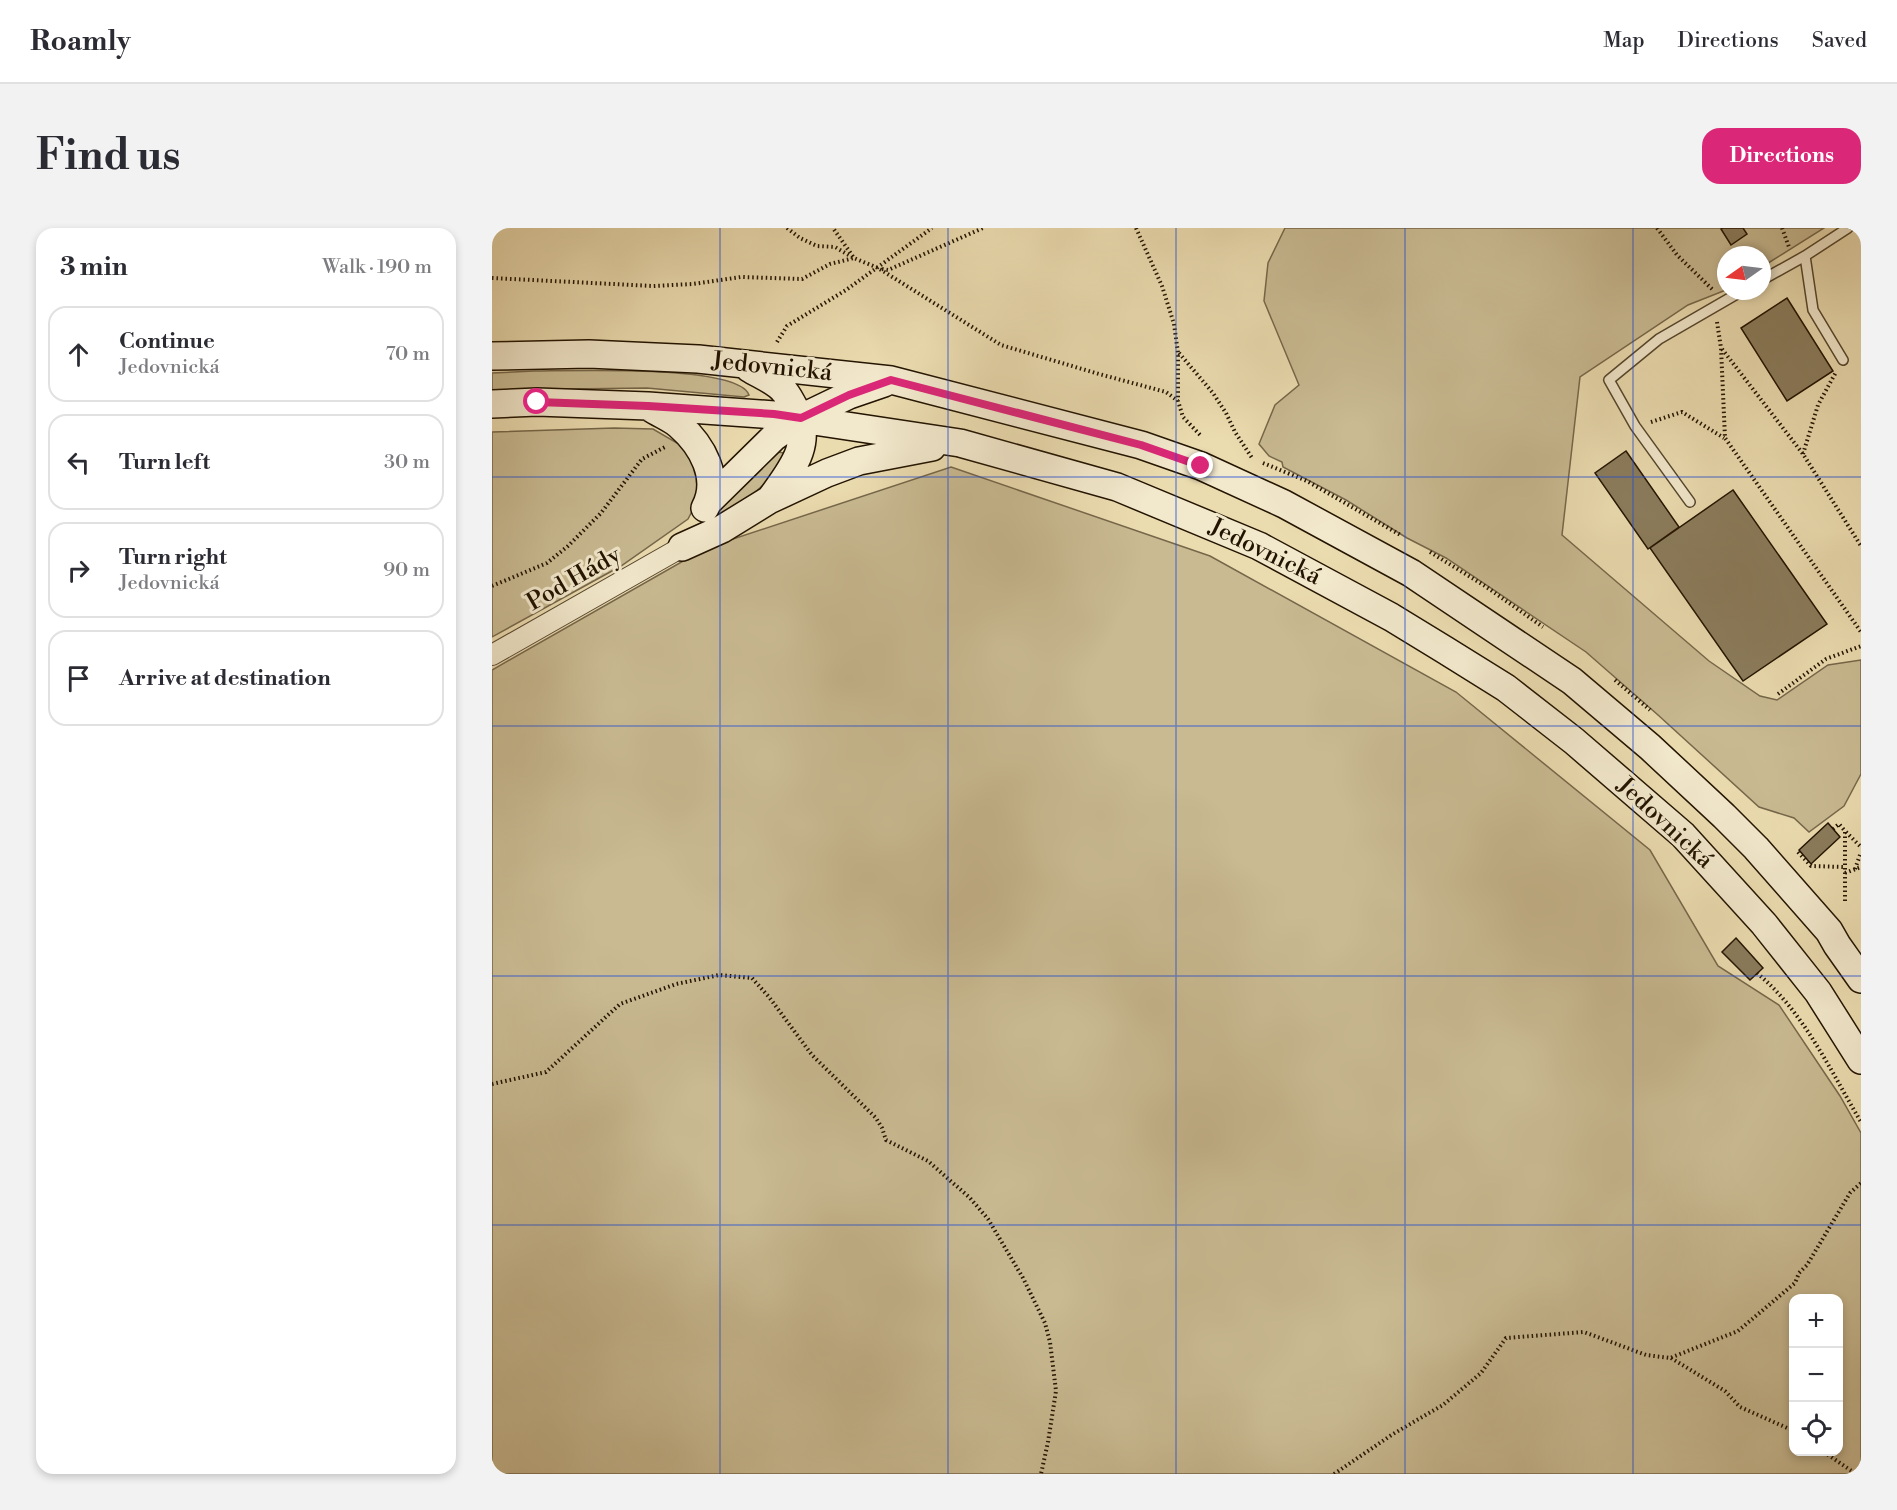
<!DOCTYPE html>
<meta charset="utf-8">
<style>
body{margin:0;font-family:"Libre Bodoni",serif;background:#f2f2f3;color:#2b2b33}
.controls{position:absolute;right:18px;bottom:18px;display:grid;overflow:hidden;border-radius:12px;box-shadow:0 3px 9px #0003}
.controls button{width:54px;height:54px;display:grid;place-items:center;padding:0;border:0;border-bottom:2px solid #e1e1e2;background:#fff;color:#2b2b33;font:30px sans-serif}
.compass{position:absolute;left:1225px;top:18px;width:54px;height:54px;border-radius:50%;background:#fff;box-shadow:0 3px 9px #0003;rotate:256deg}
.stop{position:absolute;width:18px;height:18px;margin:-14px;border:4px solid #db2777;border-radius:50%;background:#fff}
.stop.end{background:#db2777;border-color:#fff;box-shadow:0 2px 6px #0008}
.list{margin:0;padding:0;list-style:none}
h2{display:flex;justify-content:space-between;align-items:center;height:78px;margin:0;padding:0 24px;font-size:26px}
h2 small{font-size:20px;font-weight:400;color:#7c7c81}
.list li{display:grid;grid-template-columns:39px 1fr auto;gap:18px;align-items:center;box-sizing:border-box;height:96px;margin:0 12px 12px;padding:0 12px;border:2px solid #e1e1e2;border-radius:18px}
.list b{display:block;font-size:22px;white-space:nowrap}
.list p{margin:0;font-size:20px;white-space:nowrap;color:#7c7c81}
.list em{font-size:20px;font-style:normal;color:#7c7c81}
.icon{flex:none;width:33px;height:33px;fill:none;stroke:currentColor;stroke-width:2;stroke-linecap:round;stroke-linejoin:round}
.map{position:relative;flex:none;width:1369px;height:1246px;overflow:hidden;border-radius:18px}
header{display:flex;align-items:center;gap:36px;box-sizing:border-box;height:84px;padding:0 30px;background:#fff;border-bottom:2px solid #e1e1e2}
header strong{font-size:28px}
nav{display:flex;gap:33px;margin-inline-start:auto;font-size:21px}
.intro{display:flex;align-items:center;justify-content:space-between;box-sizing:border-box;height:144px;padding:0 36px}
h1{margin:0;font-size:42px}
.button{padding:15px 27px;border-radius:18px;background:#db2777;color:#fff;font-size:21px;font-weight:700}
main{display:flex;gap:36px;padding:0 36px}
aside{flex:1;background:#fff;border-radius:18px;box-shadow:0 3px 9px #0003}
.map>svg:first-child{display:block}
</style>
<header>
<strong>Roamly</strong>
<nav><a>Map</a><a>Directions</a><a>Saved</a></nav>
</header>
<div class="intro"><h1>Find us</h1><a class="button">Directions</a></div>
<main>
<aside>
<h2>3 min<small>Walk · 190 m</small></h2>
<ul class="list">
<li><svg class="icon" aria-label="ahead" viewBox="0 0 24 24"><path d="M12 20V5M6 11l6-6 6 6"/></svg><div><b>Continue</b><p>Jedovnická</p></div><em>70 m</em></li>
<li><svg class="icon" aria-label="left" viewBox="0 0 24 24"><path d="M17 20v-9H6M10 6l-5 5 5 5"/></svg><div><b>Turn left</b></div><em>30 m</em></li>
<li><svg class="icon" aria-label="right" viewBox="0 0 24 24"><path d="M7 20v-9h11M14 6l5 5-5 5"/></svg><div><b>Turn right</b><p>Jedovnická</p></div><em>90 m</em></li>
<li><svg class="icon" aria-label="arrive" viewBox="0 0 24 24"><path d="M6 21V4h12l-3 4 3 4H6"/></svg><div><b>Arrive at destination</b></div></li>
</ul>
</aside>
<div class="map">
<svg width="1369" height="1246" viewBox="0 0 1369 1246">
<rect width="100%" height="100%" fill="#ebdcb0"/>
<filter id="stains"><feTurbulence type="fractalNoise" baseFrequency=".00333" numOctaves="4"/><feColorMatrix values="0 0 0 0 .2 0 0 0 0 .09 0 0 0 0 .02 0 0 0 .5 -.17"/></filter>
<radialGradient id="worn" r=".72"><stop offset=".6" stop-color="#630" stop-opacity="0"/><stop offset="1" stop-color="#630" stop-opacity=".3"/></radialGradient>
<path fill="#c9ba92" stroke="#76674a" stroke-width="1.5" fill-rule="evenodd" d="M 793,0 L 1332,0 L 1270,39 L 1270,27 L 1234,27 L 1234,62 L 1196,77 L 1088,149 L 1070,307 L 1217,433 L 1268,468 L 1285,472 L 1336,437 L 1369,432 L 1369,546 L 1352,578 L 1317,604 L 1302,590 L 1267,579 L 1166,487 L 1094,424 L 954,330 L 915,310 L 854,272 L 791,239 L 790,234 L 777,228 L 767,216 L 783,177 L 807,157 L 772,73 L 776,35 Z
M 42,143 C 76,143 246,136 257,167 L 252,169 L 155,160 L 0,162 L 0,145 Z
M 122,200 L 161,201 L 192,219 L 202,229 L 208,268 L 196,291 L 129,338 L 0,409 L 0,204 Z
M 286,224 L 292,225 L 295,232 L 293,239 L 256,270 L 224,294 L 219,287 Z
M 459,239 L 718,328 L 964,464 L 1158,622 L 1226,738 L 1287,777 L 1348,868 L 1369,905 L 1369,1246 L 0,1246 L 0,442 L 214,320 ZM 1302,1070 L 1346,1070 L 1346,1224 L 1302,1224 Z"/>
<path fill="#8b7c5c" stroke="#231401" stroke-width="1.5" d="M 1231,0 L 1251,0 L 1255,6 L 1239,17 L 1229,1 Z
M 1295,70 L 1341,143 L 1295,173 L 1249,100 Z
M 1134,223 L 1187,299 L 1156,321 L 1103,245 Z
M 1241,262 L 1335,396 L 1251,453 L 1158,320 Z
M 1336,595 L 1348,609 L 1319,636 L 1307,622 Z
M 1244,710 L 1271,740 L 1258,752 L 1230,724 Z"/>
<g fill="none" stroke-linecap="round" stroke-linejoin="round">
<g stroke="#55462d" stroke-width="12">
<path id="lane" d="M 1313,28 L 1321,82 L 1351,132
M 1270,52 L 1313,28 L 1356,0
M 1198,274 L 1143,198 L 1117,152 L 1167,111 L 1250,63"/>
</g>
<g stroke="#55462d" stroke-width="22">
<path id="street" d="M 0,427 L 190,319"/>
</g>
<g stroke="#231401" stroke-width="30">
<path id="secondary" d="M 0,128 L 97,126 L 206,131 L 399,152 L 649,217 L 709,238 L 792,276 L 919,345 L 1080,453 L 1158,519 L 1232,588 L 1264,620 L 1337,703 L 1345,717 L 1369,751
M 257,140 C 268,147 284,153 292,163 C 296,167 299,174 302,179 C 323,214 300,241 279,270
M 0,176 L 45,174 L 156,178 L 282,187 L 468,215 L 625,259 L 767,318 L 899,389 L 953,422 L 1014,460 L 1082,513 L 1191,607 L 1272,696 L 1326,764 L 1369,832
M 159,180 C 168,186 179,190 187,197 C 210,217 229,250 213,280
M 217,273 L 282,209 L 309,190 L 357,167 L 392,155
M 190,319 L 230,301 L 277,272 L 335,245 L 367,233 L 440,219"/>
</g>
<path stroke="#231401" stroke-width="4" stroke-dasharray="1.5 3" stroke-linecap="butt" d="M 295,0 L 308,10 L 325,18 L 343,19 L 362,30 L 386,40 L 509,117 L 607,146 L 674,164 L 686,173
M 644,0 L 670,58 L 682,96 L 686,125 L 686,173 L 691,189 L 709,208
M 1165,0 L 1185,27 L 1221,62
M 1290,0 L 1297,19
M 390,41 L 396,42 L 491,0
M 0,50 L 161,58 L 201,56 L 249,49 L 310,51 L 338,36 L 362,30 L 341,0
M 1225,94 L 1229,120 L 1233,210 L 1369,404
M 285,114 L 295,98 L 354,62 L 440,0
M 1230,121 L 1311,226 L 1369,318
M 687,125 L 721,165 L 734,185 L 743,204 L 760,230
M 1159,194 L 1190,184 L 1232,210
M 1311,226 L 1326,177 L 1344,144
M 771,235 L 815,253 L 910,308
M 938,324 L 993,358 L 1051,399
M 0,358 L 55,335 L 76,318 L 109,285 L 150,231 L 173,219
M 1123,452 L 1158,482
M 1286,466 L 1334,431 L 1369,418
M 1341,601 L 1347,596 L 1353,603 L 1353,675
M 1354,604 L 1369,619
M 1306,624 L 1319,638 L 1353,639
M 1363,641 L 1369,624
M 1353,645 L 1369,639
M 1265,745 C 1312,784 1338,842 1369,894
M 0,856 L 54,844 L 128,776 L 184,756 L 227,747 L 260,750 L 277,769 L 320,827 L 384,890 L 390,900 L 394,912 L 436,933 L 478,970 L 496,991 L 531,1050 L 553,1095 L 558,1114 L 564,1163 L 556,1214 L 549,1246
M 1179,1130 L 1233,1163 L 1248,1179 L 1302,1203
M 1332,1224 L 1364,1246
M 842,1246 L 901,1206 L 951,1177 L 989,1145 L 1014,1110 L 1092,1104 L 1154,1127 L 1178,1130 L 1246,1103 L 1303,1055 L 1307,1045 L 1315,1037 L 1358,965 L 1369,955"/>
<use href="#lane" stroke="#f2e8cc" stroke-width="9"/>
<use href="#street" stroke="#f2e8cc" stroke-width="20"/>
<use href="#secondary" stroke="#f2e8cc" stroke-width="27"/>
</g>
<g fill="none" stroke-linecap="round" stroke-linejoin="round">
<path stroke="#db2777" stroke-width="8" d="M 45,174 L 156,178 L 282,186 L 309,190 L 357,167 L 399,152 L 649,217 L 709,238"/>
</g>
<path fill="none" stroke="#1d4ed8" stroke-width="1.5" stroke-opacity="0.55" d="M 228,0 L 228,1246M 456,0 L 456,1246M 684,0 L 684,1246M 913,0 L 913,1246M 1141,0 L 1141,1246M 0,249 L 1369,249M 0,498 L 1369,498M 0,748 L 1369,748M 0,997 L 1369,997"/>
<g text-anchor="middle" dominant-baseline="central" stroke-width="6" stroke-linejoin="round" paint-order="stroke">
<g font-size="24" fill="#231401" stroke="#f2e8cc">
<text transform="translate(280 139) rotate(6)">Jedovnická</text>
<text transform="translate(773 324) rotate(26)">Jedovnická</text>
<text transform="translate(82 351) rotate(-30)">Pod Hády</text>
<text transform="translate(1173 595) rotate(43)">Jedovnická</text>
</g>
</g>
<rect width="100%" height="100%" filter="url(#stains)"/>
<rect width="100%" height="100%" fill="url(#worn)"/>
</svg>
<div class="controls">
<button>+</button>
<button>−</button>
<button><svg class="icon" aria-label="locate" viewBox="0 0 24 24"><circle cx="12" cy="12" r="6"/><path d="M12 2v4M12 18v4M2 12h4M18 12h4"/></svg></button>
</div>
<svg class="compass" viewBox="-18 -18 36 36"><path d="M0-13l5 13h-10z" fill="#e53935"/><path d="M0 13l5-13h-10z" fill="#7c7c81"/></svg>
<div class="stop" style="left:45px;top:174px"></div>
<div class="stop end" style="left:709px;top:238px"></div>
</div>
</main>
